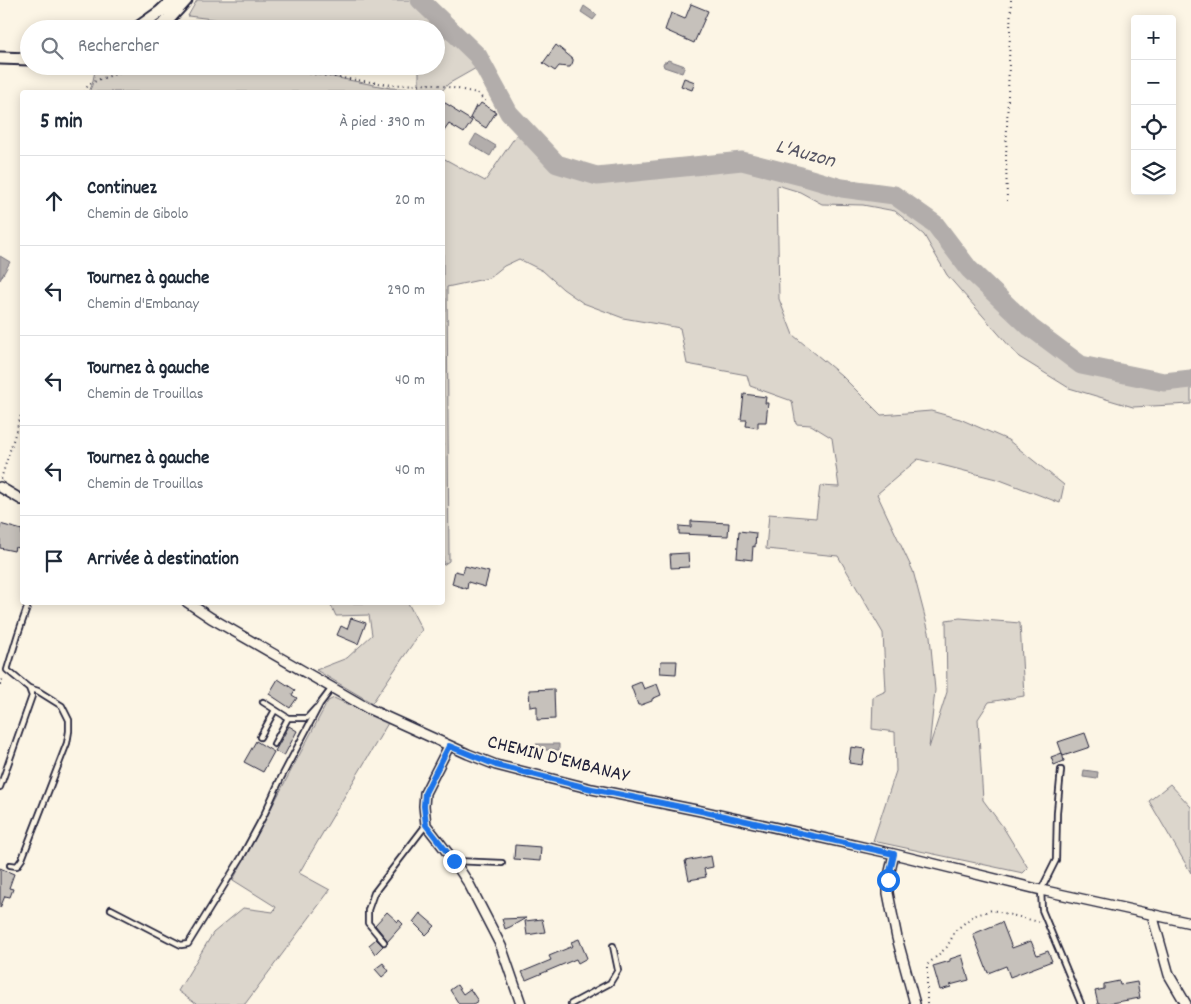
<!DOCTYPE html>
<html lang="fr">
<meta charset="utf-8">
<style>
body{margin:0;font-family:Dekko,sans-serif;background:#f2f2f3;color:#1f2937}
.controls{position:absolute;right:15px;top:15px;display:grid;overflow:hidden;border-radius:5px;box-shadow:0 2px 12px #0003}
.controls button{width:45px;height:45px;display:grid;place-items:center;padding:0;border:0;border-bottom:1px solid #e0e1e3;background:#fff;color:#1f2937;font:25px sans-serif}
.stop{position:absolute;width:15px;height:15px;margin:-11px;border:4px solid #1a73e8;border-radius:50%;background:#fff}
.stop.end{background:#1a73e8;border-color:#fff;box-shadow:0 1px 5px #0008}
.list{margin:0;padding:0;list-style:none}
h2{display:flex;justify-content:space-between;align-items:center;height:65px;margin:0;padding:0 20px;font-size:21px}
h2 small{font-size:16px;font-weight:400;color:#747a83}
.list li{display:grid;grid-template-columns:32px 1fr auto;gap:15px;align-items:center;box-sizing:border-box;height:90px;padding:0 20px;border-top:1px solid #e0e1e3}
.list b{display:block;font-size:19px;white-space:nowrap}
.list p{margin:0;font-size:16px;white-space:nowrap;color:#747a83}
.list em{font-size:16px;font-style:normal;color:#747a83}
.icon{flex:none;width:28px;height:28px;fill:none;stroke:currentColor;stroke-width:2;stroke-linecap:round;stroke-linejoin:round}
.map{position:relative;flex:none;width:1191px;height:1004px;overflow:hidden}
.search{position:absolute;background:#fff;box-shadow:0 2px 12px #0003;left:20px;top:20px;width:425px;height:55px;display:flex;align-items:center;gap:12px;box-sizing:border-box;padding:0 18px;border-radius:28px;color:#747a83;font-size:19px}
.panel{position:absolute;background:#fff;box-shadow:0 2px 12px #0003;left:20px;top:90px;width:425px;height:515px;border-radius:5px}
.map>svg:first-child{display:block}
</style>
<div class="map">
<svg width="1191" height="1004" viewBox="0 0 1191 1004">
<rect width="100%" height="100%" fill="#fcf5e5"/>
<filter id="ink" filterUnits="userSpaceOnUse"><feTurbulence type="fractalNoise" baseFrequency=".02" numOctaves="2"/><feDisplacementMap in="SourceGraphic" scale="10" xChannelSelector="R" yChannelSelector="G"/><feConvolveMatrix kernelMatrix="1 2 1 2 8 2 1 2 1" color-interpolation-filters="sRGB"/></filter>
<g filter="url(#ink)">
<path fill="#dcd6cc" stroke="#7f7c84" d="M 197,0 L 411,0 L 476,60 L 478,67 L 448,84 L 441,92 L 89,92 L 92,85 L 95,71 L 107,66 L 276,66 L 390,88 L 419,89 L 419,66 L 436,66 L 436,29 L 294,29 L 188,16 Z
M 517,134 L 555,170 L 596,181 L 744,165 L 841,192 L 894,201 L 931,227 L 967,274 L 1030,331 L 1080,369 L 1164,387 L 1191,384 L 1191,404 L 1133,407 L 1069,388 L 1019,357 L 947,275 L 924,235 L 895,211 L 863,205 L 822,204 L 800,192 L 777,185 L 779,299 L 793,335 L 841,375 L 881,415 L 931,411 L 960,419 L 1008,440 L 1064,485 L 1060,503 L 1000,480 L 918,459 L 877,494 L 913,571 L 930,636 L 935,690 L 929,748 L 947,692 L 946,620 L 960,618 L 1020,623 L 1024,696 L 989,702 L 978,719 L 983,800 L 1003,827 L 1028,868 L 1023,873 L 873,841 L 896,771 L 895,732 L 872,729 L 873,697 L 886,691 L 883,633 L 838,556 L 766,549 L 769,514 L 816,518 L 820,486 L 839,487 L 832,438 L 811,425 L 796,424 L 792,401 L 750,386 L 747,375 L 687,364 L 680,328 L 623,318 L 583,303 L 563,289 L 543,271 L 519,259 L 504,266 L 489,278 L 447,287 L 449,561 L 443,565 L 443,158 L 485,181 Z
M 330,603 L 408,603 L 422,630 L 372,703 L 316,670 L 347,658 L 372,635 L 369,615 L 336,616 Z
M 334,698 L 388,723 L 299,873 L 330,890 L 245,1004 L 196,1004 L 178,991 L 213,933 L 243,908 L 273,912 L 276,907 L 233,880 L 328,701 Z
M 1170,784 L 1191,807 L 1191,873 L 1149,801 Z"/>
<path fill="#b2adab" stroke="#78757e" d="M 584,6 L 597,15 L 593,20 L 581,12 Z
M 668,60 L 685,66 L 682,73 L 664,67 L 663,64 L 664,62 L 666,62 Z
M 476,134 L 496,146 L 490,156 L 470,144 Z
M 0,256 L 10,262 L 0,280 Z
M 536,744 L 559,744 L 559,750 L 536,750 Z
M 1084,770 L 1098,772 L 1097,779 L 1083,777 Z"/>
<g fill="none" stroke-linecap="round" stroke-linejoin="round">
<path stroke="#b2adab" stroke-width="19" d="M 420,0 L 478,56 L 509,113 L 557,164 L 597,176 L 742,161 L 801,176 L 842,188 L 894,195 L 935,224 L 969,269 L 1030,327 L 1081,365 L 1164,382 L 1191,379"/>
</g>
<path fill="#c6c1bb" stroke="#22223b" d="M 691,4 L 708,11 L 694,43 L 665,30 L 671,13 L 685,19 Z
M 556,45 L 573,59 L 573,61 L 572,64 L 570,67 L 567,67 L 559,66 L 555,71 L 543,63 Z
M 684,78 L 695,82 L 692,90 L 681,86 Z
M 442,101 L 455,109 L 454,110 L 472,121 L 464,133 L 449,124 L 442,134 Z
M 481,103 L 496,112 L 486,128 L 470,118 L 476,106 L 478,107 Z
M 744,394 L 766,397 L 765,403 L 768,403 L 766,422 L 758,422 L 758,428 L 746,426 L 747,420 L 741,420 Z
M 691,521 L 729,523 L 728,536 L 679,534 L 679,526 L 691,527 Z
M 0,524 L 22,530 L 22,549 L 15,547 L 14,551 L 0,548 Z
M 739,531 L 756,533 L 755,547 L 753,546 L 752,560 L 737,558 Z
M 688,553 L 689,567 L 671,568 L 670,554 Z
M 465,566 L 489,572 L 485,587 L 468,582 L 467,589 L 452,584 L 455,571 L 463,573 Z
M 351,618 L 366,623 L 358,644 L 337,635 L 341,626 L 347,629 Z
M 661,661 L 677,661 L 676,674 L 660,673 Z
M 278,679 L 295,690 L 292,695 L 297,698 L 290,708 L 269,694 Z
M 641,682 L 644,689 L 657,684 L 661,695 L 652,699 L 652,701 L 641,705 L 638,705 L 631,686 Z
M 554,689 L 555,719 L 537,720 L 537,706 L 530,707 L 529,690 Z
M 289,726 L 297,731 L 284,756 L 275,751 Z
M 1085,733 L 1090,747 L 1063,756 L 1058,742 Z
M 256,741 L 274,752 L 263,772 L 244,762 Z
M 851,747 L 865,749 L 862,765 L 849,763 Z
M 1062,753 L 1064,761 L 1054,765 L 1051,757 Z
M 515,845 L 541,847 L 540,861 L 514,859 Z
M 711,856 L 713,867 L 704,869 L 706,877 L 689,880 L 685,861 Z
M 0,868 L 14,874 L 9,888 L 13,889 L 10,897 L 5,896 L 0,908 Z
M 387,912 L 398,922 L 399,920 L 403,924 L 388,941 L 375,925 Z
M 420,913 L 435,926 L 426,935 L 413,922 Z
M 526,918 L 510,927 L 505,929 L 502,919 Z
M 542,919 L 545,932 L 527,935 L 525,921 Z
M 1002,922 L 1012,948 L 1031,941 L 1037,955 L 1048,951 L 1052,961 L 1010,977 L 1006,966 L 988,973 L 973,934 Z
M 376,939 L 383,946 L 375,954 L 369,945 Z
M 579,939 L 587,958 L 578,963 L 576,959 L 526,980 L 522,972 L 551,960 L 549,956 L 573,946 L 571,942 Z
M 962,955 L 969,980 L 950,985 L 951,987 L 940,990 L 933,966 L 950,961 L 950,959 Z
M 383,963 L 389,971 L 382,977 L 375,969 Z
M 1119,981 L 1120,985 L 1137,982 L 1140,998 L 1105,1004 L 1098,1004 L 1095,991 L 1104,989 L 1104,984 Z
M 457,985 L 463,994 L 470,989 L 478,1001 L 473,1004 L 459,1004 L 450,990 Z"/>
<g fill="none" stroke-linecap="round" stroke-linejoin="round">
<g stroke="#22223b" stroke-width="8">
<path id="service" d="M 263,702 L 288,718 L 307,718 L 316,708
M 260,737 L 275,710
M 274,744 L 288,718
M 1061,770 L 1057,812 L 1056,860 L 1041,890 L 1042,910 L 1081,1004
M 0,787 L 32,696 L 29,688 L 7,670 L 18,634 L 29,602
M 455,861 L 502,863
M 10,865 L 17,866 L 22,859 L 67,743 L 69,731 L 69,720 L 62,706 L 38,691 L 29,688
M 111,909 L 171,940 L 181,945 L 188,944 L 241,858 L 264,815 L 280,780 L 320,704 L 332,688
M 384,942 L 368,923 L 368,910 L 374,893 L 426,825
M 571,1004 L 610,983 L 618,970 L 613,946"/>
</g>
<g stroke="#22223b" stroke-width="12">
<path id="minor" d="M 0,487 L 22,500
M 187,602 L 211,618 L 369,709 L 468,754 L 496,765 L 592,789 L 701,811 L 894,854 L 1041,890 L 1191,923
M 449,746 L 425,793 L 424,806 L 426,825 L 454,861 L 469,884 L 501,946 L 521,1004
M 894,854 L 888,880 L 888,893 L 897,938 L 915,1004
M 1152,914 L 1169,975 L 1186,1004"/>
</g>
<g stroke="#22223b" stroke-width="15">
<path id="secondary" d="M 136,29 L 160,12 L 173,0
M 157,29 L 166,22 L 186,0
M 0,58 L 29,59"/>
</g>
<path stroke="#22223b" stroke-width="2" stroke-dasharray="1 4" stroke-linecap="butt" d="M 255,66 L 393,85 L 434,84 L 477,93 L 486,102
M 85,92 L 88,85 L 100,79 L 135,68 L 136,66
M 1007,201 L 1006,158 L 1011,0
M 1,479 L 22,412
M 0,685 L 4,677
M 927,1004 L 927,965 L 947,947 L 956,930 L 973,916 L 992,910 L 1039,922"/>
<use href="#service" stroke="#fcf5e5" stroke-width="4.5"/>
<use href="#minor" stroke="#fcf5e5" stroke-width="9"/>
<use href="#secondary" stroke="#fcf5e5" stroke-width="11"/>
</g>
</g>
<g fill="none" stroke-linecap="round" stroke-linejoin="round" filter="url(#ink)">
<path stroke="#1a73e8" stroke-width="6" d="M 454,861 L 426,825 L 424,806 L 425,793 L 449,746 L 496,765 L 592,789 L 701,811 L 894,854 L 888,880"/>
</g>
<g text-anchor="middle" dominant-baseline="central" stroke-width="5" stroke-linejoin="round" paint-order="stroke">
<g font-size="20" fill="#22223b" stroke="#fcf5e5">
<text transform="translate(558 760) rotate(14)">CHEMIN D'EMBANAY</text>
</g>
<g font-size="21" font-style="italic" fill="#545362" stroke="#fcf5e5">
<text transform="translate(805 155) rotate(15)">L'Auzon</text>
</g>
</g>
</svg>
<div class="controls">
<button>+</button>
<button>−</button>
<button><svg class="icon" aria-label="locate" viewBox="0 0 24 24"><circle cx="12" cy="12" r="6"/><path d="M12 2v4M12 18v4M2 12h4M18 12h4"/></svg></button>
<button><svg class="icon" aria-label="layers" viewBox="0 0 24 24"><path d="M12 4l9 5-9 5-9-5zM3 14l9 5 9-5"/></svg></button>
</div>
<div class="stop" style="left:888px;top:880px"></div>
<div class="stop end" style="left:454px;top:861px"></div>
<div class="search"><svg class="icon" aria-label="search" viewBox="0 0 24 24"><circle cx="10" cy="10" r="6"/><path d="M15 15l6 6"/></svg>Rechercher</div>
<section class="panel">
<h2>5 min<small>À pied · 390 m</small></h2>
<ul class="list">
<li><svg class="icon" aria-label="ahead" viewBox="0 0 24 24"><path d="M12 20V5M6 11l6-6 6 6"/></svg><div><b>Continuez</b><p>Chemin de Gibolo</p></div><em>20 m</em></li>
<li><svg class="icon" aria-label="left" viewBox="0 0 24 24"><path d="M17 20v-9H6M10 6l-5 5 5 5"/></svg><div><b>Tournez à gauche</b><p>Chemin d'Embanay</p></div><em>290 m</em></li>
<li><svg class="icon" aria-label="left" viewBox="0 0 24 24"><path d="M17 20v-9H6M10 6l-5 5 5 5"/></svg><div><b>Tournez à gauche</b><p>Chemin de Trouillas</p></div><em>40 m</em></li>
<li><svg class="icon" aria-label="left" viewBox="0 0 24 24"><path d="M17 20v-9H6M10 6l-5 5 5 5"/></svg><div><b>Tournez à gauche</b><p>Chemin de Trouillas</p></div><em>40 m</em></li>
<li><svg class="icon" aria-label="arrive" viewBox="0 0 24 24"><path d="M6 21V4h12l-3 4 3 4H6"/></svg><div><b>Arrivée à destination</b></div></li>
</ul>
</section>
</div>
